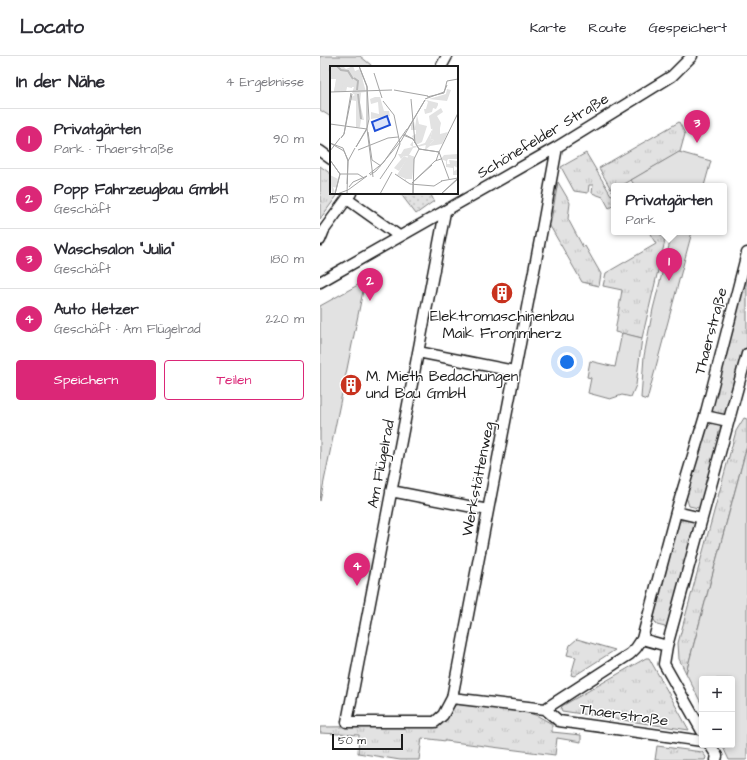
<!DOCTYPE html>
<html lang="de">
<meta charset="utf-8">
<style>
body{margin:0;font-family:"Architects Daughter",sans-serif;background:#f2f2f3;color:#2b2b33}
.controls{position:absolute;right:12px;bottom:12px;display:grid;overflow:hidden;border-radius:4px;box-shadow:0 2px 6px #0003}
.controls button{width:36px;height:36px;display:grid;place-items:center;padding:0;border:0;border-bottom:1px solid #e1e1e2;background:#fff;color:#2b2b33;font:20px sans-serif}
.scale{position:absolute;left:12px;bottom:10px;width:71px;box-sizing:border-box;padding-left:4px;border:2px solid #1c1c1c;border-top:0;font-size:11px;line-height:14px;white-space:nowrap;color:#1c1c1c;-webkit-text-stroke:3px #fff;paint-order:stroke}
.you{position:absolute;left:247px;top:306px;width:14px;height:14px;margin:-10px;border:3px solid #fff;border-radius:50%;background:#1a73e8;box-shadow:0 0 0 6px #1a73e833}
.badge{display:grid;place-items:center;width:26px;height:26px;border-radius:50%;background:#db2777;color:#fff;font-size:13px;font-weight:700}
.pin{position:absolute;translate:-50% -33px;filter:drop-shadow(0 1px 2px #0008)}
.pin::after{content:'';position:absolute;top:21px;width:14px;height:12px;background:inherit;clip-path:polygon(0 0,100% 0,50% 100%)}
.popup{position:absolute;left:291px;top:127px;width:116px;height:52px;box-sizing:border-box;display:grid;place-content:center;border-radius:4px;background:#fff;filter:drop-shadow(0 1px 3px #0005);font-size:13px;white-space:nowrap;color:#7c7c81}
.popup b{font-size:15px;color:#2b2b33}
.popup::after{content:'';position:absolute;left:50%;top:100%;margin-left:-8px;border:8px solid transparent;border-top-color:#fff}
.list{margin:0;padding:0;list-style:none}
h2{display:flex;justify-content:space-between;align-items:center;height:52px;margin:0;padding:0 16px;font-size:17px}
h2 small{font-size:13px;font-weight:400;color:#7c7c81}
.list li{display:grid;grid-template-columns:26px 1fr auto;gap:12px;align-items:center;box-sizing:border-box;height:60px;padding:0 16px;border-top:1px solid #e1e1e2}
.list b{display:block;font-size:15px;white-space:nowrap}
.list p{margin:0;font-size:13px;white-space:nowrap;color:#7c7c81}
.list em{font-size:13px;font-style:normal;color:#7c7c81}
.actions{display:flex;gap:8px;padding:12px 16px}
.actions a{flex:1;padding:9px 0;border:1px solid #db2777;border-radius:4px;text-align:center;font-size:14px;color:#db2777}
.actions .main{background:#db2777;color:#fff}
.map{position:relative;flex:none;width:427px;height:704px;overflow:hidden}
header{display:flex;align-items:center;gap:24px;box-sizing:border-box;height:56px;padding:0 20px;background:#fff;border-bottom:1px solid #e1e1e2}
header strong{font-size:19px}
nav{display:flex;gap:22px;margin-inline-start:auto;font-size:14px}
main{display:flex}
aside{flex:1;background:#fff}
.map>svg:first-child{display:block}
</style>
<header>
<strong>Locato</strong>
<nav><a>Karte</a><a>Route</a><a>Gespeichert</a></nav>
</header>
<main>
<aside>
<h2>In der Nähe<small>4 Ergebnisse</small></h2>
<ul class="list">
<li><span class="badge">1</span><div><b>Privatgärten</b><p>Park · Thaerstraße</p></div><em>90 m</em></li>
<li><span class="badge">2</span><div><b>Popp Fahrzeugbau GmbH</b><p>Geschäft</p></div><em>150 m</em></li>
<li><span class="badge">3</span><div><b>Waschsalon &quot;Julia&quot;</b><p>Geschäft</p></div><em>180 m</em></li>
<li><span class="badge">4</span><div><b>Auto Hetzer</b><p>Geschäft · Am Flügelrad</p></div><em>220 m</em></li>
</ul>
<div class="actions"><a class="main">Speichern</a><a>Teilen</a></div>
</aside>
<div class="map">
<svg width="427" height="704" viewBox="0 0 427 704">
<defs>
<pattern id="grass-tufts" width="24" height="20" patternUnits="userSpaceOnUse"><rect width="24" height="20" fill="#e2e2e2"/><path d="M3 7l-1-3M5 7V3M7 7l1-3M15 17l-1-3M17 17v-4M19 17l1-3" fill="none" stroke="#c1c1c1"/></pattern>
<pattern id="park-dots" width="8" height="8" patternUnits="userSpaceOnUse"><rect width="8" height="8" fill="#e2e2e2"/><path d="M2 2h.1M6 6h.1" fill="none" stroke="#c1c1c1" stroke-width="1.8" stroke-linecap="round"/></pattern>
</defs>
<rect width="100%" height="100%" fill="#fff"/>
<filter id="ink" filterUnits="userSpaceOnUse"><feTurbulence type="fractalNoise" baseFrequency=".025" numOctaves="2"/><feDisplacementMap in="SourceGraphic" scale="8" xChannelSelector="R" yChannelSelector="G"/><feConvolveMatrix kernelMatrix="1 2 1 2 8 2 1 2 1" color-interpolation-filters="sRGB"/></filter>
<g filter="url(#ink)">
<path fill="url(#grass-tufts)" stroke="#7f7f7f" d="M 359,66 L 365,78 L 360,96 L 301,130 L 294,130 L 294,134 L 292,135 L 279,112 Z
M 266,97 L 291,139 L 294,138 L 294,149 L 289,152 L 283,141 L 272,137 L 273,129 L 269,129 L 268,137 L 254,135 L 241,111 Z
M 0,110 L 11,118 L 11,137 L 19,137 L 0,163 Z
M 238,126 L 248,143 L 250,147 L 248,163 L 263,191 L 265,190 L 281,218 L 279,230 L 262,226 L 230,170 Z
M 329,176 L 339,176 L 345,185 L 322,282 L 295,276 L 302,234 L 283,230 L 286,217 L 336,188 Z
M 427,209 L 427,291 L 411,349 L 406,358 C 400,359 397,358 391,354 Z
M 424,362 L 427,363 L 427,390 L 366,617 L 359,603 L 358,587 L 416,375 Z
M 392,367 L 400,369 L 403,377 L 383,449 L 378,452 L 369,450 L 366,441 L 385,374 Z
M 367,462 L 374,464 L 376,472 L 350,567 L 345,571 L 337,569 L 333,562 L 359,466 Z
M 257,583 L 295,594 L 254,620 L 251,619 L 256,601 L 247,599 L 250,589 Z
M 326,602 L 329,602 L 369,674 L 242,655 L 241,653 L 242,650 Z
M 136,648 L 206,656 L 218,660 L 232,668 L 232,676 L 261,679 L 261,686 L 237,682 L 235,699 L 102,682 L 99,704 L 80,704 L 38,697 L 39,679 L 0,677 L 0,671 L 117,670 L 124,665 Z
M 337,690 L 382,696 L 386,701 L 385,704 L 335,704 Z"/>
<path fill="url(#park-dots)" stroke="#7f7f7f" d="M 80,137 L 110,137 L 114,145 L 96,158 Z"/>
<path fill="#e2e2e2" stroke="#7f7f7f" d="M 0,0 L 40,0 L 51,9 L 50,11 L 11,11 L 11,61 L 0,54 Z
M 359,96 L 391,105 L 384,130 L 315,130 L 311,124 Z
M 344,176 L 372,176 L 327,344 L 321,342 L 324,300 L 333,253 L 350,186 Z
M 45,225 L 0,445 L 0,250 Z
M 302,277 L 322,282 L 316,329 L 311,341 L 302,339 L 290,343 L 268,337 L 271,322 L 267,321 L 270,305 L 295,311 Z
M 427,390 L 427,704 L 409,704 L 402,689 L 412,689 L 412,623 L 382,623 L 382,649 L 366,617 Z"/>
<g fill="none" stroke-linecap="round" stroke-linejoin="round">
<g stroke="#1c1c1c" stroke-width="13">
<path id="minor" d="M 121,11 L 127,0
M 0,95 L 11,103
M 27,143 L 79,180
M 125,156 L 27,666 L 115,666 L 123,659 L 132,642 L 223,168 L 237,91
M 0,184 L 4,174 L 31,137
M 0,226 L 237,91 L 352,20 L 372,0
M 98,296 L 194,315
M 385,360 L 408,365
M 71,435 L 168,454
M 356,456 L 382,462
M 322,583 L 347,590
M 132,642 L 225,653 L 310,598 L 316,592 L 322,583 L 356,456 L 385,360 L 427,197
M 225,653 L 239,665 L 382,685
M 382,675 L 344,608 L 347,590 L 427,298
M 390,689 L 397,700 L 396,704"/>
</g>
<use href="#minor" stroke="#fff" stroke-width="10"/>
</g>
</g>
<defs>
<g id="building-disc" transform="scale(1.15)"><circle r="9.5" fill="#c8321e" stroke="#fff"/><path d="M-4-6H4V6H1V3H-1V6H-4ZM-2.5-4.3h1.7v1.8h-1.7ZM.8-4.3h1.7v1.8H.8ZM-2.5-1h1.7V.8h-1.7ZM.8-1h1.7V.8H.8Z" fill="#fff"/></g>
</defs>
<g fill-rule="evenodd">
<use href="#building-disc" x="182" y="237"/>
<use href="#building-disc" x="31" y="329"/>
</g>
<g text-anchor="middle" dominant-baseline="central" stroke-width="3" stroke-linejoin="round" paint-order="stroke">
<g font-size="15" fill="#1c1c1c" stroke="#fff">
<text transform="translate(223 80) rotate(-31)">Schönefelder Straße</text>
<text transform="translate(391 275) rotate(-75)">Thaerstraße</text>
<text transform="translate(61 408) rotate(-79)">Am Flügelrad</text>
<text transform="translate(158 423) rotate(-79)">Werkstättenweg</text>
<text transform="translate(304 659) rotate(8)">Thaerstraße</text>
</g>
<g font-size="15" fill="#1c1c1c" stroke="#fff">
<text x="182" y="260">Elektromaschinenbau<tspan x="182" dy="17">Maik Frommherz</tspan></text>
<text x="46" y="320" text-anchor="start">M. Mieth Bedachungen<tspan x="46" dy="17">und Bau GmbH</tspan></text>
</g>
</g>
<g transform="translate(10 10)">
<rect width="128" height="128" fill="#fff"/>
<path d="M 128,88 L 128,93 L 118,93 L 117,95 L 117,98 L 120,98 L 119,94 L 128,95 L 128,102 L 124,100 L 124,105 L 128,103 L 128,109 L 123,109 L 123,102 L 116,101 L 116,95 L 111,93 L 114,89 Z" fill="#e2e2e2"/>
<path d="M 103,62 L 100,73 L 104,74 L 100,78 L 83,82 L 79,89 L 85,91 L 74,90 L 71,93 L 68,88 L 71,88 L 74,83 L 83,81 L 80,79 L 83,75 L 83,80 L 86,80 L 95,77 Z" fill="#e2e2e2"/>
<path d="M 0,0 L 13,0 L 16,3 L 23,0 L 25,5 L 30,3 L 33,9 L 30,37 L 34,54 L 31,54 L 30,61 L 26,61 L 26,35 L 21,34 L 21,31 L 25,29 L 22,27 L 24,21 L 17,21 L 16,26 L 4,26 L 6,13 L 0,13 ZM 111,42 L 113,46 L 107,50 L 111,57 L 110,62 L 101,63 L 99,50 ZM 79,89 L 85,91 L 82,113 L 76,113 L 76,116 L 82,118 L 77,116 L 74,114 L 76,113 L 67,109 ZM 0,109 L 8,113 L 7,122 L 3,121 L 5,126 L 2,128 Z" fill="#e2e2e2"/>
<path d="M 2,2 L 18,5 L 23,12 L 22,22 L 17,21 L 13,26 L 15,17 L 13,16 L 11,26 L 4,25 L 7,11 L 1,9 ZM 31,8 L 36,26 L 28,27 L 27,15 L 30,13 L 26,14 L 24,11 ZM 117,23 L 121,24 L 117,35 L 99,33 L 116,28 ZM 45,31 L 50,31 L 54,45 L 59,45 L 60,50 L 41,53 L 41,46 L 49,48 L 48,36 L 41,38 L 40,33 ZM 96,34 L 108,37 L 108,39 L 106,43 L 103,42 L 102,46 L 95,48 L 94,43 L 96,43 L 98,36 ZM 87,49 L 89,58 L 97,60 L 92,76 L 86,79 L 82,70 L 86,68 L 86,64 L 81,64 L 81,59 L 84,55 L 85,61 ZM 103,62 L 110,62 L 110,68 L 118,66 L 112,78 L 100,80 L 95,84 L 96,77 L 100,78 L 104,74 L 100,73 ZM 74,90 L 78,92 L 69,105 L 64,102 Z" fill="#e2e2e2"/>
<path fill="none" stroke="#b8b8b8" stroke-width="2" d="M 7,0 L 11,4 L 18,5 L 23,13M 24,12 L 28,15 L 27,24M 28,28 L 31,53"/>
<path fill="none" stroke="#a4a4a4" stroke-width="1" d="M 29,0 L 37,21 L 37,63M 44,7 L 52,32M 64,24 L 98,30M 0,26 L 62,24M 97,31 L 114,27 L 117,15 L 128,13M 81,33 L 85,77M 95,33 L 114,26 L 117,19M 53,35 L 64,49M 0,58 L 37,63M 37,63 L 43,111M 77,64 L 95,34M 38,66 L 42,94 L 51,100M 74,68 L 83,73 L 89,83 L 109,86 L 106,95M 73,69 L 83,73 L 89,83M 11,72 L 14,68 L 21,27M 11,72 L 14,68 L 22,28M 0,77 L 13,82 L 18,95M 0,77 L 14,85 L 18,94 L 17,118M 26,81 L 37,62 L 39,53 L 37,20 L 29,0M 26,81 L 37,63M 89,83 L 109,86M 28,84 L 58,72 L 68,71M 0,85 L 10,72M 109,86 L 128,47M 109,86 L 119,113M 0,94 L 10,108M 0,94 L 10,108 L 5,128M 10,108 L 28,108 L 34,112M 39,108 L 53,97 L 77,63M 65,108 L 80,118 L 104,120 L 112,115M 40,109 L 46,105 L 71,75 L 95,34M 50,113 L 65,91 L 70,78 L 64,49M 111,115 L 128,112M 82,117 L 105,95 L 111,93M 19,121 L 23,116 L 37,110M 5,128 L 10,108M 7,128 L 18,124 L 37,110M 17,128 L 18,95 L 25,82M 50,128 L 62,106M 83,128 L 84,93 L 89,83M 83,128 L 83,116 L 102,99M 111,128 L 128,113M 111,128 L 128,112"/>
<path fill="#1d4ed8" fill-opacity="0.15" stroke="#1d4ed8" stroke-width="2" d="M 57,50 L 60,59 L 45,65 L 42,56 Z"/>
<rect width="128" height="128" fill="none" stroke="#1c1c1c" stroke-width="2"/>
</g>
</svg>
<div class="controls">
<button>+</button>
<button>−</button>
</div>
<div class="scale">50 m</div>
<div class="you"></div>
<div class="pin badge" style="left:349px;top:225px">1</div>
<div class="popup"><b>Privatgärten</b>Park</div>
<div class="pin badge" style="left:50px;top:245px">2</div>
<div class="pin badge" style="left:377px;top:87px">3</div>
<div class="pin badge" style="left:37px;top:530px">4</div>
</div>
</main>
